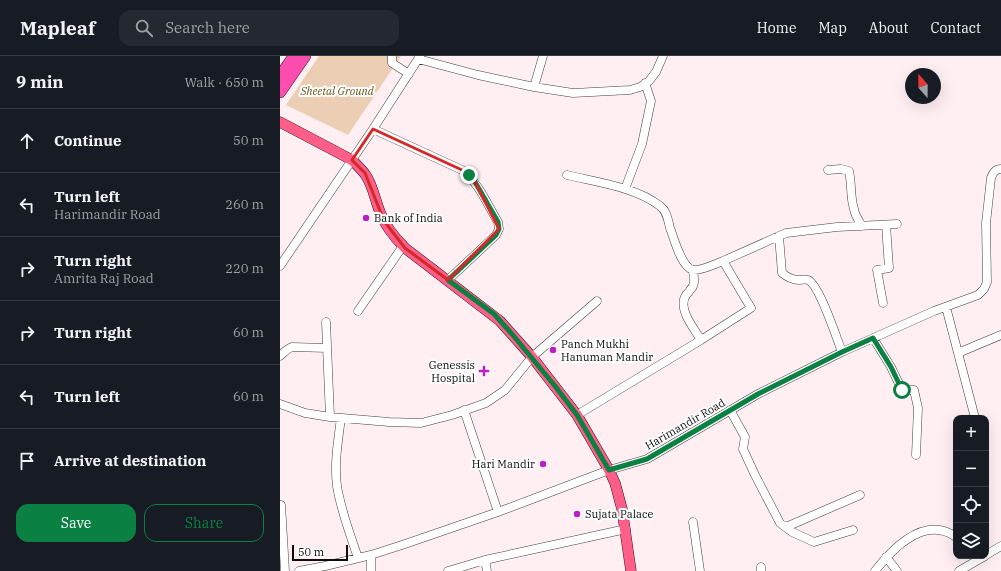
<!DOCTYPE html>
<meta charset="utf-8">
<style>
body{margin:0;font-family:"IBM Plex Serif",serif;background:#242831;color:#f1f3f6}
.controls{position:absolute;right:12px;bottom:12px;display:grid;overflow:hidden;border-radius:8px;box-shadow:0 4px 16px #0002}
.controls button{width:36px;height:36px;display:grid;place-items:center;padding:0;border:0;border-bottom:1px solid #363941;background:#171b24;color:#f1f3f6;font:20px sans-serif}
.compass{position:absolute;left:625px;top:12px;width:36px;height:36px;border-radius:50%;background:#171b24;box-shadow:0 4px 16px #0002;rotate:339deg}
.scale{position:absolute;left:12px;bottom:10px;width:56px;box-sizing:border-box;padding-left:4px;border:2px solid #0d0d0d;border-top:0;font-size:11px;line-height:14px;white-space:nowrap;color:#0d0d0d;-webkit-text-stroke:3px #fff;paint-order:stroke}
.stop{position:absolute;width:12px;height:12px;margin:-9px;border:3px solid #0b8043;border-radius:50%;background:#fff}
.stop.end{background:#0b8043;border-color:#fff;box-shadow:0 1px 4px #0008}
.list{margin:0;padding:0;list-style:none}
h2{display:flex;justify-content:space-between;align-items:center;height:52px;margin:0;padding:0 16px;font-size:17px}
h2 small{font-size:13px;font-weight:400;color:#9ea1a6}
.list li{display:grid;grid-template-columns:26px 1fr auto;gap:12px;align-items:center;box-sizing:border-box;height:64px;padding:0 16px;border-top:1px solid #363941}
.list b{display:block;font-size:15px;white-space:nowrap}
.list p{margin:0;font-size:13px;white-space:nowrap;color:#9ea1a6}
.list em{font-size:13px;font-style:normal;color:#9ea1a6}
.actions{display:flex;gap:8px;padding:12px 16px}
.actions a{flex:1;padding:9px 0;border:1px solid #0b8043;border-radius:12px;text-align:center;font-size:14px;color:#0b8043}
.actions .main{background:#0b8043;color:#fff}
.icon{flex:none;width:22px;height:22px;fill:none;stroke:currentColor;stroke-width:2;stroke-linecap:round;stroke-linejoin:round}
.map{position:relative;flex:none;width:721px;height:515px;overflow:hidden}
header{display:flex;align-items:center;gap:24px;box-sizing:border-box;height:56px;padding:0 20px;background:#171b24;border-bottom:1px solid #363941}
header strong{font-size:19px}
nav{display:flex;gap:22px;margin-inline-start:auto;font-size:14px}
.search{width:280px;height:36px;background:#242831;display:flex;align-items:center;gap:10px;box-sizing:border-box;padding:0 14px;border-radius:12px;color:#9ea1a6;font-size:15px}
main{display:flex}
aside{flex:1;background:#171b24}
.map>svg:first-child{display:block}
</style>
<header>
<strong>Mapleaf</strong>
<div class="search"><svg class="icon" aria-label="search" viewBox="0 0 24 24"><circle cx="10" cy="10" r="6"/><path d="M15 15l6 6"/></svg>Search here</div>
<nav><a>Home</a><a>Map</a><a>About</a><a>Contact</a></nav>
</header>
<main>
<aside>
<h2>9 min<small>Walk · 650 m</small></h2>
<ul class="list">
<li><svg class="icon" aria-label="ahead" viewBox="0 0 24 24"><path d="M12 20V5M6 11l6-6 6 6"/></svg><div><b>Continue</b></div><em>50 m</em></li>
<li><svg class="icon" aria-label="left" viewBox="0 0 24 24"><path d="M17 20v-9H6M10 6l-5 5 5 5"/></svg><div><b>Turn left</b><p>Harimandir Road</p></div><em>260 m</em></li>
<li><svg class="icon" aria-label="right" viewBox="0 0 24 24"><path d="M7 20v-9h11M14 6l5 5-5 5"/></svg><div><b>Turn right</b><p>Amrita Raj Road</p></div><em>220 m</em></li>
<li><svg class="icon" aria-label="right" viewBox="0 0 24 24"><path d="M7 20v-9h11M14 6l5 5-5 5"/></svg><div><b>Turn right</b></div><em>60 m</em></li>
<li><svg class="icon" aria-label="left" viewBox="0 0 24 24"><path d="M17 20v-9H6M10 6l-5 5 5 5"/></svg><div><b>Turn left</b></div><em>60 m</em></li>
<li><svg class="icon" aria-label="arrive" viewBox="0 0 24 24"><path d="M6 21V4h12l-3 4 3 4H6"/></svg><div><b>Arrive at destination</b></div></li>
</ul>
<div class="actions"><a class="main">Save</a><a>Share</a></div>
</aside>
<div class="map">
<svg width="721" height="515" viewBox="0 0 721 515">
<rect width="100%" height="100%" fill="#ffeef2"/>
<path fill="#ecceb5" d="M 39,0 L 121,0 L 68,79 L 6,49 Z"/>
<g fill="none" stroke-linecap="round" stroke-linejoin="round">
<g stroke="#404040" stroke-width="9">
<path id="minor" d="M 112,0 L 112,7 L 129,18
M 138,3 L 198,19 L 254,31 L 293,37 L 350,34 L 360,31 L 369,25 L 376,16 L 383,0
M 254,31 L 263,0
M 93,73 L 182,114 C 199,127 207,148 218,166 L 219,173 L 216,179 L 168,224
M 548,114 L 561,113 L 569,115 C 572,128 570,141 574,153 C 575,160 579,165 582,170
M 287,119 C 316,126 356,131 380,150 C 387,155 388,164 390,172 C 394,182 401,211 413,214 C 421,215 435,208 443,205
M 345,133 L 362,88 L 371,45 L 365,27
M 499,180 L 502,217 C 507,221 512,224 519,224 C 521,224 525,223 528,224 C 539,228 557,283 562,296
M 0,210 L 93,73 L 140,0
M 413,214 C 414,221 416,229 410,234 C 410,235 407,238 406,239 C 397,253 414,272 421,284
M 603,247 L 597,214 L 609,212 L 606,169
M 666,251 L 695,362
M 78,255 L 123,190
M 46,266 L 50,361
M 593,282 L 611,311 L 622,334 L 634,334 L 638,352 L 636,399
M 678,297 L 721,279
M 0,300 C 4,296 7,293 12,291 L 47,292
M 0,348 L 25,357 L 50,361 L 109,366 L 141,367 L 172,359 L 206,347 L 225,334 L 252,301 L 317,245
M 184,354 L 218,456
M 450,354 L 465,381 L 463,393 L 475,419 L 500,467 L 512,476 L 534,486 L 573,474
M 297,359 L 421,284 L 471,252 L 443,205 L 506,177 L 557,171 L 617,168
M 61,362 C 58,385 54,408 57,430 C 61,455 70,478 78,502
M 0,449 L 1,449 L 5,515
M 413,466 L 420,515
M 506,471 L 580,439
M 91,499 L 91,515
M 706,499 L 721,490
M 606,501 L 617,515
M 205,504 L 207,515
M 481,511 L 481,515
M 19,515 L 45,510 L 91,499 L 125,488 L 218,456 L 329,414 L 367,403 L 478,338 L 562,296 L 654,255 L 698,239 L 704,233 L 707,226 L 706,167 L 711,122 C 713,117 715,113 721,113
M 168,515 L 205,504 L 346,473
M 595,515 C 613,492 645,459 676,481
M 679,515 L 705,500"/>
</g>
<g stroke="#1e1e1e" stroke-width="11">
<path id="major" d="M 0,66 L 72,104 C 76,108 81,113 85,118 C 93,129 95,144 100,156 C 105,170 114,181 125,192 L 220,265 L 252,301 L 297,359 L 329,414 L 335,427 L 342,453 L 351,515"/>
</g>
<g stroke="#1e1e1e" stroke-width="12">
<path id="highway" d="M 0,20 L 14,0
M 0,36 L 25,0"/>
</g>
<use href="#minor" stroke="#fff" stroke-width="8"/>
<use href="#major" stroke="#ff5e88" stroke-width="10"/>
<use href="#highway" stroke="#fd4eb0" stroke-width="11"/>
</g>
<g fill="none" stroke-linecap="round" stroke-linejoin="round">
<path stroke="#0b8043" stroke-width="5" d="M 189,119 L 195,126 L 218,166 L 219,173 L 216,179 L 168,224 L 214,258 L 232,278 L 275,330 L 297,359 L 329,414 L 367,403 L 478,338 L 562,296 L 593,282 L 611,311 L 622,334"/>
</g>
<path fill="none" stroke="#d62828" stroke-width="3" stroke-linejoin="round" d="M 93,73 L 182,114 L 195,126 L 219,173 L 168,224 L 125,192 L 104,165 L 85,117 L 72,104 Z"/>
<g fill="#bb1dc6" stroke="#fff" stroke-width="1.5">
<circle cx="86" cy="162" r="4"/>
<circle cx="273" cy="294" r="4"/>
<path d="M202 309h4v4h4v4h-4v4h-4v-4h-4v-4h4z"/>
<circle cx="263" cy="408" r="4"/>
<circle cx="297" cy="458" r="4"/>
</g>
<g text-anchor="middle" dominant-baseline="central" stroke-width="4" stroke-linejoin="round" paint-order="stroke">
<g font-size="11" font-style="italic" fill="#69571a" stroke="#fff">
<text x="57" y="35">Sheetal Ground</text>
</g>
<g font-size="11" fill="#0d0d0d" stroke="#fff" text-anchor="start">
<text x="94" y="162">Bank of India</text>
<text x="281" y="288">Panch Mukhi<tspan x="281" dy="13">Hanuman Mandir</tspan></text>
<text x="195" y="309" text-anchor="end">Genessis<tspan x="195" dy="13">Hospital</tspan></text>
<text x="255" y="408" text-anchor="end">Hari Mandir</text>
<text x="305" y="458">Sujata Palace</text>
</g>
<g font-size="11" fill="#0d0d0d" stroke="#fff">
<text transform="translate(405 368) rotate(-30)">Harimandir Road</text>
</g>
</g>
</svg>
<div class="controls">
<button>+</button>
<button>−</button>
<button><svg class="icon" aria-label="locate" viewBox="0 0 24 24"><circle cx="12" cy="12" r="6"/><path d="M12 2v4M12 18v4M2 12h4M18 12h4"/></svg></button>
<button><svg class="icon" aria-label="layers" viewBox="0 0 24 24"><path d="M12 4l9 5-9 5-9-5zM3 14l9 5 9-5"/></svg></button>
</div>
<svg class="compass" viewBox="-18 -18 36 36"><path d="M0-13l5 13h-10z" fill="#e53935"/><path d="M0 13l5-13h-10z" fill="#9ea1a6"/></svg>
<div class="scale">50 m</div>
<div class="stop" style="left:622px;top:334px"></div>
<div class="stop end" style="left:189px;top:119px"></div>
</div>
</main>
